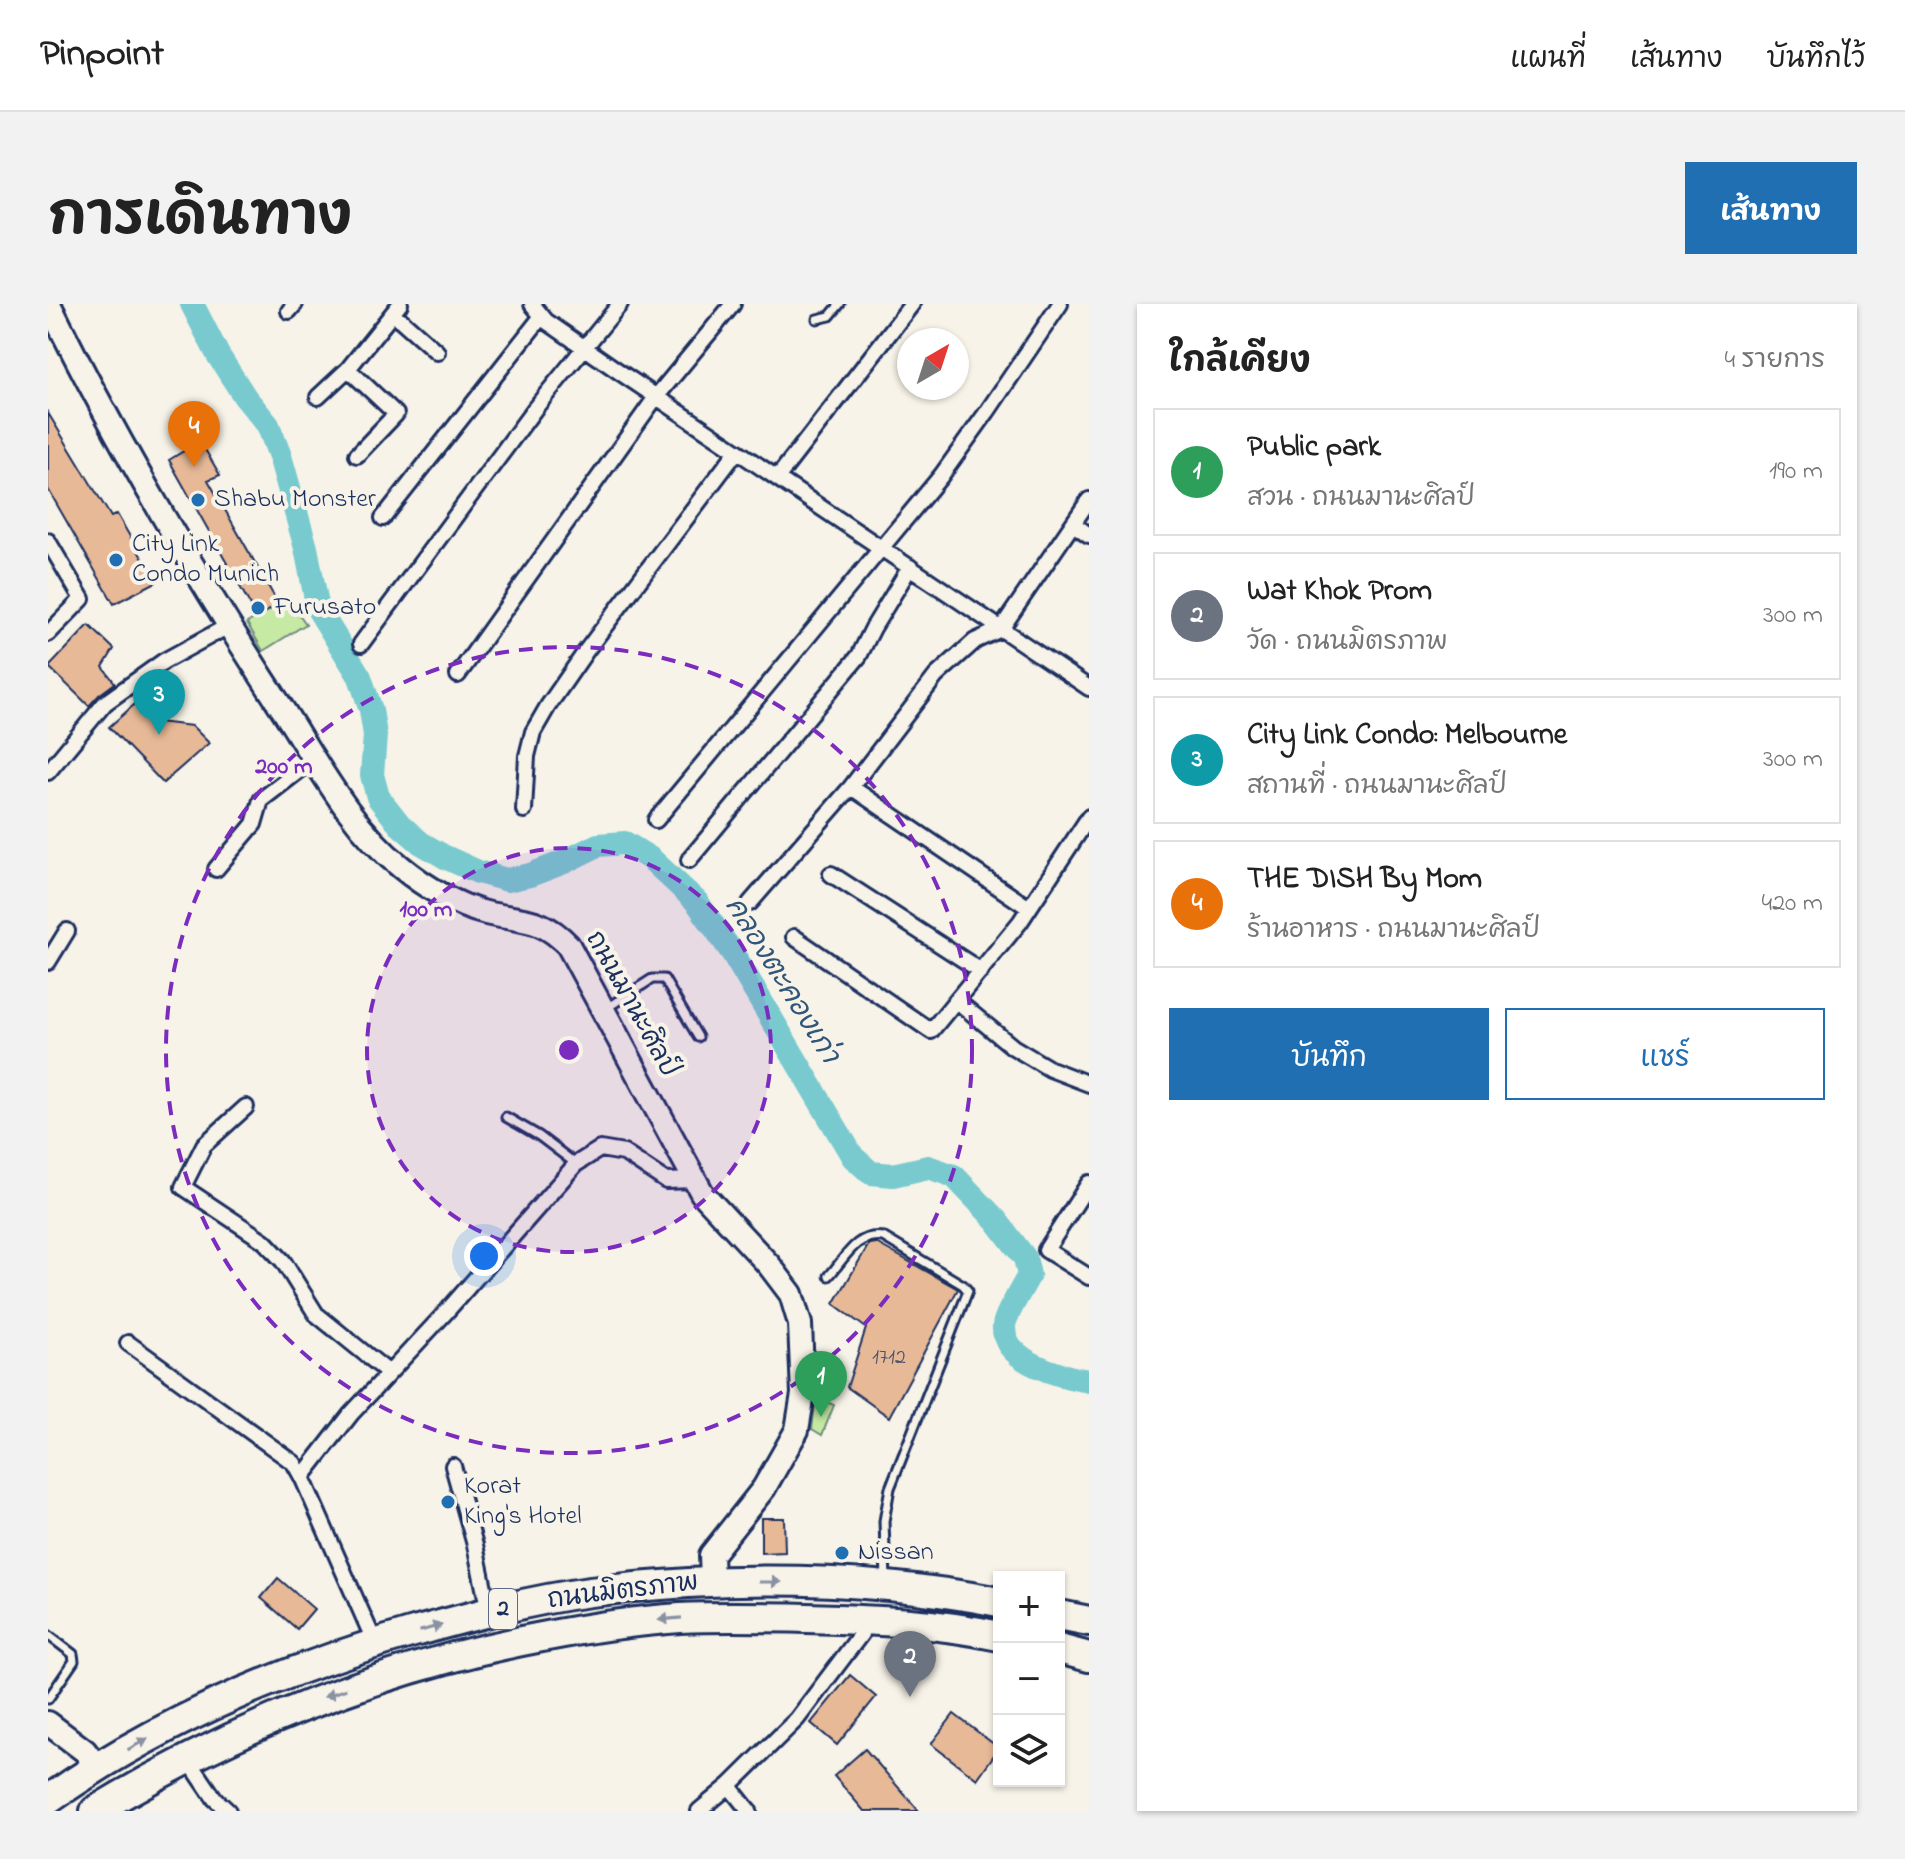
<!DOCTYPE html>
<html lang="th">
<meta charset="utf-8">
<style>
body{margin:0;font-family:"Indie Flower","Playpen Sans Thai",sans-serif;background:#f2f2f2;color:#222}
.controls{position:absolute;right:24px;bottom:24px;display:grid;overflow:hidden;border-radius:0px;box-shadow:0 2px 6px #0004}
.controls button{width:72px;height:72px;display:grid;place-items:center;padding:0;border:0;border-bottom:2px solid #e0e0e0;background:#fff;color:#222;font:40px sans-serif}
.compass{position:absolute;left:849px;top:24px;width:72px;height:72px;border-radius:50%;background:#fff;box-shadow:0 2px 6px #0004;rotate:39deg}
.you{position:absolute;left:436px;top:952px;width:28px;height:28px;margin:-20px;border:6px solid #fff;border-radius:50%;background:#1a73e8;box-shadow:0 0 0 12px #1a73e833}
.badge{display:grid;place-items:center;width:52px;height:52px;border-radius:50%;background:#1f6fb2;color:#fff;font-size:26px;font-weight:700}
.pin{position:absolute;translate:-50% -66px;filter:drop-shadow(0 2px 4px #0008)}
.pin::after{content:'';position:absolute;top:42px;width:28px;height:24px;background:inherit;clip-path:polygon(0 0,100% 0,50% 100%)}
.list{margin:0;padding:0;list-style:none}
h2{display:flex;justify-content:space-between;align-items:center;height:104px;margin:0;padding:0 32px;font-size:34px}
h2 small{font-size:26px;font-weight:400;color:#767676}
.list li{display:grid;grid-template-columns:52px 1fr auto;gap:24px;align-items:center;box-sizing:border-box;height:128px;margin:0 16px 16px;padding:0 16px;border:2px solid #e0e0e0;border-radius:0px}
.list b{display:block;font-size:30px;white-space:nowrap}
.list p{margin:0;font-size:26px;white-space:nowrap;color:#767676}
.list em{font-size:26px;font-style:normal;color:#767676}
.actions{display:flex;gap:16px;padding:24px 32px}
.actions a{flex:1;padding:18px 0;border:2px solid #1f6fb2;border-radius:0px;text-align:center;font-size:28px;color:#1f6fb2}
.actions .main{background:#1f6fb2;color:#fff}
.icon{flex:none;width:44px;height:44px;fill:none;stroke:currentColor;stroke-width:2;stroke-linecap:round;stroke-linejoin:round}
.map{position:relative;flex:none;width:1041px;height:1507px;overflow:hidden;border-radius:0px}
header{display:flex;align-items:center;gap:48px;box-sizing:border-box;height:112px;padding:0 40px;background:#fff;border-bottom:2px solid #e0e0e0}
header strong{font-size:38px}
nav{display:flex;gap:44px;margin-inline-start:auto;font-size:28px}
.intro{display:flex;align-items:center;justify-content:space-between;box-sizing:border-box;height:192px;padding:0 48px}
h1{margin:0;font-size:56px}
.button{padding:20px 36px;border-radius:0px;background:#1f6fb2;color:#fff;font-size:28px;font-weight:700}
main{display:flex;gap:48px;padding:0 48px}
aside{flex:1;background:#fff;border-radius:0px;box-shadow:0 2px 6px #0004}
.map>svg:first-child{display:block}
</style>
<header>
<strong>Pinpoint</strong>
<nav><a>แผนที่</a><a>เส้นทาง</a><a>บันทึกไว้</a></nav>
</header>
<div class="intro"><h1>การเดินทาง</h1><a class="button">เส้นทาง</a></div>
<main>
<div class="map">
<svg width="1041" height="1507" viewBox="0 0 1041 1507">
<rect width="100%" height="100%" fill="#f7f3e8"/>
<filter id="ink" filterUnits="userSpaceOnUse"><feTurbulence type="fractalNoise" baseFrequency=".0125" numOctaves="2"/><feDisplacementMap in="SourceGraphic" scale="16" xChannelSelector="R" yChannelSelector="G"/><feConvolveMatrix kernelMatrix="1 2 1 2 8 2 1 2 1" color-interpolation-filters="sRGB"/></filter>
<g filter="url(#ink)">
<path fill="#c6eaa3" stroke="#708c80" stroke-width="2" d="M 240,295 L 258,320 L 215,347 L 199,319 Z
M 768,1094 L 786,1101 L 774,1131 L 764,1125 Z"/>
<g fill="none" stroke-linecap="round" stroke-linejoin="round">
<path stroke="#78cacf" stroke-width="24" d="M 144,0 L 170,51 L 197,93 L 220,121 L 232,152 L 258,244 L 270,305 L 312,373 L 323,406 L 327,431 L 324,471 L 330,493 L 352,521 L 373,539 L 397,553 L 430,568 L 459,576 L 482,571 L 516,558 L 550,541 L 577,539 L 603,555 L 649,598 L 684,648 L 805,853 L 823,869 L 845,871 L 880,863 L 906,872 L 948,916 L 977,954 L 981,971 C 975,983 957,1011 956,1022 C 954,1058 1015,1073 1041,1077"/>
</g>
<path fill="#e7b997" stroke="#1b2f5e" stroke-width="2" d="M 0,109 L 63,213 L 69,210 L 108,278 L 66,300 L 0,185 Z
M 152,137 L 172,171 L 160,176 L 231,301 L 209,313 L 121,156 Z
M 41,321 L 66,345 L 55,363 L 67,379 L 51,391 L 41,402 L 1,363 Z
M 88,399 L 110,418 L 144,422 L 161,439 L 115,479 L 61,423 Z
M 828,939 L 910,985 L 841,1113 L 799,1083 L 818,1024 L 786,1000 L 821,940 Z
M 713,1214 L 736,1214 L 737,1248 L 713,1249 Z
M 230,1274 L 266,1305 L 249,1325 L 213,1294 Z
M 802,1371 L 828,1393 L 789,1441 L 763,1419 Z
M 906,1410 L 951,1444 L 929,1475 L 883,1440 Z
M 817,1445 L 871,1507 L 816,1507 L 786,1472 Z"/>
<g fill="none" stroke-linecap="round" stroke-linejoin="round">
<g stroke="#1b2f5e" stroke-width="13">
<path id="lane" d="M 769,15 L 782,12 L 792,0
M 557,705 L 604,675 L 616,675 L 650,733
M 458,813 L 491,832 L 528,860
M 781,972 C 797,954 809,928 835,933 L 915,981 L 920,987 L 842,1184 L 836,1217 L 838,1276
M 0,1331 L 25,1350 L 26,1357 L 0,1395"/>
</g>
<g stroke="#1b2f5e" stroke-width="20">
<path id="street" d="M 484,0 L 498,17 L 573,69 L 1041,384
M 241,7 L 247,0
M 345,9 L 389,48
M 300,65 L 348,110 L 309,151
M 270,93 L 300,65 L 352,0
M 729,174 L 864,0
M 335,214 L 494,12
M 1031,224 L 1041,231
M 0,237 L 34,295 L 0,330
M 313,340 L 488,103 L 572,0
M 410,371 L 608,93 L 685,0
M 0,468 L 57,399 L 116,357 L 182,321
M 803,483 L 981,604
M 476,506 L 479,452 L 485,428 L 500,402 L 538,347 L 689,147
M 608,516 L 893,172 L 939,108 L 1012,0
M 641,556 L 811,352 L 825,324 L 862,263
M 168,565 L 206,520 L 213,496 L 266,455
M 783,570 L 933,667
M 702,599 L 803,483 L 888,372 L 927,337 L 953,325 L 1041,196
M 746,633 L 883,727 L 972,618 L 1041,513
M 0,658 L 19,627
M 909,697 L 965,743 L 1002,765 L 1041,780
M 198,803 L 156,841 L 135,883 L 216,937 L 235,957 L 268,1010 L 341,1069
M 1041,879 L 998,946 L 1041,973
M 80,1039 L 246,1159 L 254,1173
M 405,1162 L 427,1241 L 441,1308
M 327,1339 L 254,1173 L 303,1110 L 399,1007 L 528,860 L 552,845 L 576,849 L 618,877 L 647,876
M 139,1454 L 167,1495 L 180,1507
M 681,1482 L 701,1507
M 651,1507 L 681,1482 L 749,1415 L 813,1330 L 814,1315"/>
</g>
<g stroke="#1b2f5e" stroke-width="28">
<path id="secondary" d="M 1,0 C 70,141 151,277 237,409 C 271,462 303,523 353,563 C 376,582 409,602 438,609 C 474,618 492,612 520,641 L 654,889 L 721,961 L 743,990 L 752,1020 L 755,1090 L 749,1126 L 716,1184 L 663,1251 L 664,1277
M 0,1419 L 37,1447 L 49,1463"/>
</g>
<g stroke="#1b2f5e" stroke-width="34">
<path id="highway" d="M 1011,1311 L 1041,1317
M 1011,1345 L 1041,1353
M 0,1496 C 110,1418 236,1365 366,1328 C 424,1312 482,1296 542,1288 C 678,1271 817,1272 951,1298
M 47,1507 C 186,1423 334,1363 494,1333 C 540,1324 586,1317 632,1314 C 674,1312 716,1313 759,1314 C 823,1316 888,1318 951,1332"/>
</g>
<use href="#lane" stroke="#f7f3e8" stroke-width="7"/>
<use href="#street" stroke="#f7f3e8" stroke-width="14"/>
<use href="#secondary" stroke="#f7f3e8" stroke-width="22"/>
<use href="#highway" stroke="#f7f3e8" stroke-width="28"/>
<path stroke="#1b2f5e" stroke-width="2" stroke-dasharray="8 6" stroke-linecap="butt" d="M 1011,1313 L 1016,1294"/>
</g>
<defs><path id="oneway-solid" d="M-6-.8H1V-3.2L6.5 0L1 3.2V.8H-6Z" transform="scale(2)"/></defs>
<g fill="#8991a3">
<use href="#oneway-solid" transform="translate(722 1278)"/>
<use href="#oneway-solid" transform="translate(622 1315) rotate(175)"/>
<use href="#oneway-solid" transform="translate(383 1324) rotate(-16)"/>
<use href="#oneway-solid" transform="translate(287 1389) rotate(160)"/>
<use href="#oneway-solid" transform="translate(90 1440) rotate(-29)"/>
</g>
</g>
<circle cx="521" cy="746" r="202" fill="#7b2cbf" fill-opacity=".12"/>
<g fill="none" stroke="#7b2cbf" stroke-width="4" stroke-dasharray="14 10">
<circle cx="521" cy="746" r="202"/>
<circle cx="521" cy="746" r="403"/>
</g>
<g fill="#1f6fb2" stroke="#f7f3e8" stroke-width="3">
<circle cx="150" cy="196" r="8"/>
<circle cx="68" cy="256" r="8"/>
<circle cx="210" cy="304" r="8"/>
<circle cx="400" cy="1198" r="8"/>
<circle cx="794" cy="1249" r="8"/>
</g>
<g text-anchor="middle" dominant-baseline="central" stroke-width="8" stroke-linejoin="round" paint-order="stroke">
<g font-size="22" fill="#4e526c">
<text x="841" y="1054">1712</text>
</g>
<rect fill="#f7f3e8" stroke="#5d6a87" stroke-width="2" x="441" y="1285" width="28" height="40" rx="6"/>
<g font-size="24" font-weight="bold" fill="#1b2f5e">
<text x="455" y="1305">2</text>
</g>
<g font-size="26" fill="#1b2f5e" stroke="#f7f3e8" text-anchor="start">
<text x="166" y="196">Shabu Monster</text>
<text x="84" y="241">City Link<tspan x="84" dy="30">Condo Munich</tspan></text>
<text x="226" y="304">Furusato</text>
<text x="416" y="1183">Korat<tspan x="416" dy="30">King's Hotel</tspan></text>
<text x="810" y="1249">Nissan</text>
</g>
<g font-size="26" fill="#1b2f5e" stroke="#f7f3e8">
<text transform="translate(583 701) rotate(61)">ถนนมานะศิลป์</text>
<text transform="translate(575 1288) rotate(-7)">ถนนมิตรภาพ</text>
</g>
<g font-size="28" font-style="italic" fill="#32567a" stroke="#f7f3e8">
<text transform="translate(733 677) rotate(58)">คลองตะคองเก่า</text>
</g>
</g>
<circle cx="521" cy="746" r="12" fill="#7b2cbf" stroke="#f7f3e8" stroke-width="4"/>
<g font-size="24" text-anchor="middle" font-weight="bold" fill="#7b2cbf" stroke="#f7f3e8" stroke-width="8" stroke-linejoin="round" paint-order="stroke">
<text x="236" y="469">200 m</text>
<text x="378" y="612">100 m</text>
</g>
</svg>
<div class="controls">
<button>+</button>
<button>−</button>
<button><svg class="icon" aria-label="layers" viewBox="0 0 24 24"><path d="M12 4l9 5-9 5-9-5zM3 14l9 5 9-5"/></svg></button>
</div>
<svg class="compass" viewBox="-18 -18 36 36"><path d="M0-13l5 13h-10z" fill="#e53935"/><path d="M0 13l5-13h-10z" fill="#767676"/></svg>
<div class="you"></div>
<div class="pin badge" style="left:773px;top:1113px;background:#2e9e5b">1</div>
<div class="pin badge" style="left:862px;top:1393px;background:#6b7280">2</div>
<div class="pin badge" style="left:111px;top:431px;background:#0f9aa8">3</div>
<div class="pin badge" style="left:146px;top:163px;background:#e8710a">4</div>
</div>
<aside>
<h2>ใกล้เคียง<small>4 รายการ</small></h2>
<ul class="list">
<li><span class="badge" style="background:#2e9e5b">1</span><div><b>Public park</b><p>สวน · ถนนมานะศิลป์</p></div><em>190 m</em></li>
<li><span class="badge" style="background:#6b7280">2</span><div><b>Wat Khok Prom</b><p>วัด · ถนนมิตรภาพ</p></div><em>300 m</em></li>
<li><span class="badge" style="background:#0f9aa8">3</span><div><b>City Link Condo: Melbourne</b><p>สถานที่ · ถนนมานะศิลป์</p></div><em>300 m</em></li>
<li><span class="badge" style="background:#e8710a">4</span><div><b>THE DISH By Mom</b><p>ร้านอาหาร · ถนนมานะศิลป์</p></div><em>420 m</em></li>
</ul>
<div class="actions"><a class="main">บันทึก</a><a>แชร์</a></div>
</aside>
</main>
